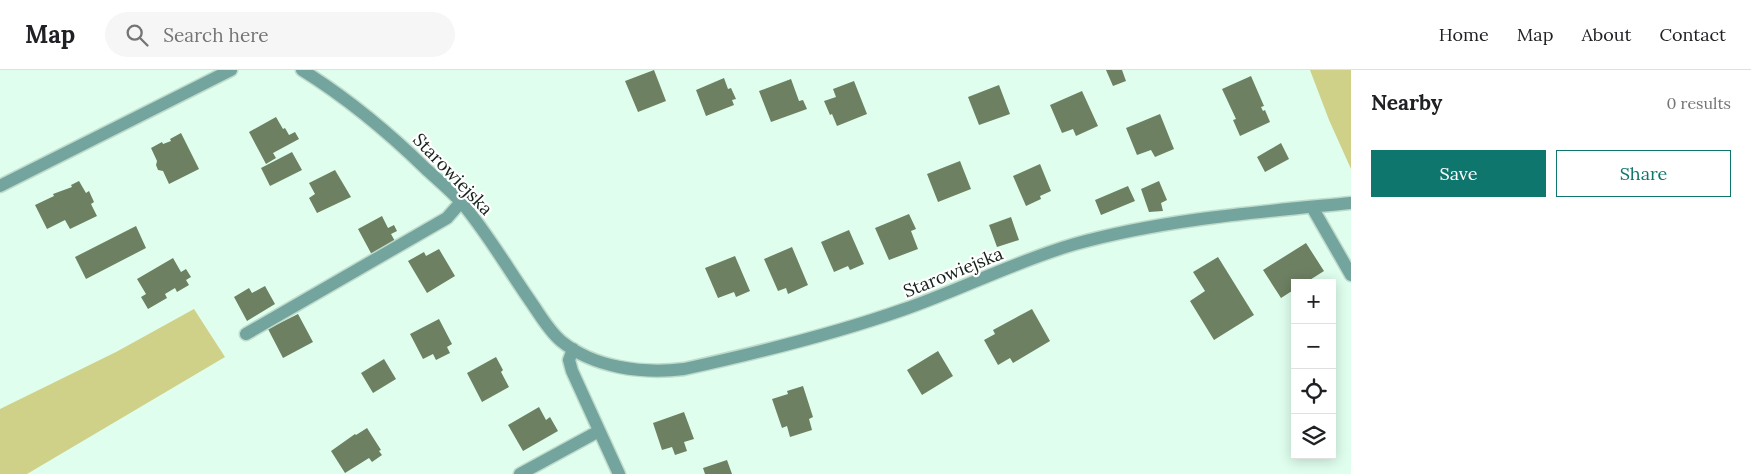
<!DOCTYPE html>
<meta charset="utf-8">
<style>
body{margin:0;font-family:Lora,serif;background:#f6f6f6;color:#202124}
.controls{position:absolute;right:15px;bottom:15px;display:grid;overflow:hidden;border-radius:0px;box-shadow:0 2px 12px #0003}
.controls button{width:45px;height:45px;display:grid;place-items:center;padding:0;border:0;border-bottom:1px solid #e0e0e0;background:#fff;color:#202124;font:25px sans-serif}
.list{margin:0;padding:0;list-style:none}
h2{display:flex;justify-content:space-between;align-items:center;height:65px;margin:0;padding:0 20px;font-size:21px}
h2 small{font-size:16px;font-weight:400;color:#757577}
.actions{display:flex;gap:10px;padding:15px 20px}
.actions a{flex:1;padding:11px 0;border:1px solid #0f766e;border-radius:0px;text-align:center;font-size:18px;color:#0f766e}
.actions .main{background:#0f766e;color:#fff}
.icon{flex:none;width:28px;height:28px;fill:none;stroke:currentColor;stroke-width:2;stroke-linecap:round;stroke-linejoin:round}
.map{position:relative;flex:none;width:1351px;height:404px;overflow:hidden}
header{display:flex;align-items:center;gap:30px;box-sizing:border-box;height:70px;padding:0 25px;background:#fff;border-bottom:1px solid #e0e0e0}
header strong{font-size:24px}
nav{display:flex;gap:28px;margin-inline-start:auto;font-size:18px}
.search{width:350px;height:45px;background:#f6f6f6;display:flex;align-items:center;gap:12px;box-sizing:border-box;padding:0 18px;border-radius:28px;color:#757577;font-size:19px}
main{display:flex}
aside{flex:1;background:#fff}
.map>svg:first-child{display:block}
</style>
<header>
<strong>Map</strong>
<div class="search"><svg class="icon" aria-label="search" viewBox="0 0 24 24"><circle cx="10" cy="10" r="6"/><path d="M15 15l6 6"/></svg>Search here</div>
<nav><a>Home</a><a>Map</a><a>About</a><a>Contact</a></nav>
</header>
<main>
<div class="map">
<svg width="1351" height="404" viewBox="0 0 1351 404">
<rect width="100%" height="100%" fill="#dffeed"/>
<path fill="#d0d189" d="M 1310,0 L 1351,0 L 1351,99 L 1329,50 Z
M 194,239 L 225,287 L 27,404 L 0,404 L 0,339 L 116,282 Z"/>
<path fill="#6d8062" d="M 654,0 L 666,31 L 638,42 L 625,11 Z
M 1106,0 L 1122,0 L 1126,11 L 1113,16 Z
M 1251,6 L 1264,36 L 1261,37 L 1263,41 L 1265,40 L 1270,52 L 1240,66 L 1233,50 L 1236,49 L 1222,19 Z
M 724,8 L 728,19 L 731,18 L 736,29 L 732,30 L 734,35 L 706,46 L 696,20 Z
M 791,9 L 799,31 L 803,30 L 807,39 L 771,52 L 759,21 Z
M 854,11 L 867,44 L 837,56 L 832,44 L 830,45 L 824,31 L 836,27 L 833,19 Z
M 999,15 L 1010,44 L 979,55 L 968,27 Z
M 1082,21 L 1098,56 L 1076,66 L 1073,59 L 1062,63 L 1050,35 Z
M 1160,44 L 1174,79 L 1155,87 L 1151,80 L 1137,85 L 1126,58 Z
M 276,47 L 283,59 L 285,58 L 289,65 L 295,62 L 299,69 L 273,83 L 276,88 L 266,94 L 249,62 Z
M 181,63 L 199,99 L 169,114 L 163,101 L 158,100 L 156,95 L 157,91 L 151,78 L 162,72 L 163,74 L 171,71 L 170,69 Z
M 1281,73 L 1289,89 L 1265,102 L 1257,87 Z
M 292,82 L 302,100 L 270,116 L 261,98 Z
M 960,91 L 971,119 L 938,132 L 927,104 Z
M 1040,94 L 1051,121 L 1040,126 L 1041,129 L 1026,136 L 1013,106 Z
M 335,100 L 351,127 L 317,143 L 309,128 L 315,124 L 309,113 Z
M 79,111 L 86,123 L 89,121 L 94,132 L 91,134 L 97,146 L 70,159 L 65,150 L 47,159 L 35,135 L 54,126 L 53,124 L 72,117 L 71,115 Z
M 1159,111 L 1167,130 L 1161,133 L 1163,141 L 1149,142 L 1141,119 Z
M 1128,116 L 1135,131 L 1101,145 L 1095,130 Z
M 909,144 L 916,159 L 911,161 L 918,179 L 889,190 L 875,158 Z
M 382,146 L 388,158 L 394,155 L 397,161 L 391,164 L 396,173 L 372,185 L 358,159 Z
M 1011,147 L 1019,170 L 997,177 L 989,155 Z
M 136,156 L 146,178 L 86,209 L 75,187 Z
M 849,160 L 864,194 L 850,200 L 848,196 L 834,202 L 821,172 Z
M 1306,173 L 1324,201 L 1305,213 L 1295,213 L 1295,219 L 1281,228 L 1263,200 Z
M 792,177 L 808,215 L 788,224 L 786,218 L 778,221 L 764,189 Z
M 439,179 L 455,206 L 427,223 L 408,191 L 424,182 L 426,186 Z
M 735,186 L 750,221 L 736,227 L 734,222 L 718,228 L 705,198 Z
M 1218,187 L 1254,245 L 1214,270 L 1190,231 L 1205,221 L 1193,202 Z
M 173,188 L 181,202 L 186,199 L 191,207 L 186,210 L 189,215 L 177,222 L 175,218 L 165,224 L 167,228 L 148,239 L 141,227 L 146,224 L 137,209 Z
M 265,216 L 275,234 L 247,251 L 234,227 L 249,218 L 252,223 Z
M 1032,239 L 1050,271 L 1013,293 L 1010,288 L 998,295 L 984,270 L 995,264 L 993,260 Z
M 298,244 L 313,272 L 283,288 L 268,259 Z
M 439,249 L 452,274 L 447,277 L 450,283 L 436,290 L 433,284 L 423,289 L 410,264 Z
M 938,281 L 953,306 L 922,325 L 907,300 Z
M 496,287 L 503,300 L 501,302 L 509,317 L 482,332 L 467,303 Z
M 384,289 L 396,309 L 373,323 L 361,303 Z
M 803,316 L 813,347 L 809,349 L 812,360 L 790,367 L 787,356 L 782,358 L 772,329 L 788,324 L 787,321 Z
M 539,337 L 546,350 L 550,347 L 558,361 L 523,381 L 508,355 Z
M 684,342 L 694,369 L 684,372 L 687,381 L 675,385 L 672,377 L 662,380 L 653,353 Z
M 367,358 L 381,380 L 379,381 L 382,385 L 372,392 L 369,388 L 345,403 L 331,381 L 355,364 L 356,365 Z
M 727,390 L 732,404 L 705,404 L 703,398 Z"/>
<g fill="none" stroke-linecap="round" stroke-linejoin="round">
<g stroke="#bfdbcb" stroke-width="15">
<path id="minor" d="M 302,0 C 347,28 388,62 426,99 C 438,110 451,121 462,133 C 488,164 508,199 531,232 C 540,245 549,261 561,271 C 594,298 643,304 684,299 C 757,283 831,265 902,240 C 960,220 1016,191 1075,174 C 1165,149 1259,142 1351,133
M 0,116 L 231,0
M 1312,137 L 1351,205
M 246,264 L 447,148 L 461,132
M 573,279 L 569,290 L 572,301 L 619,404
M 520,404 L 599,361"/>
</g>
<use href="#minor" stroke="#74a49e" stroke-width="12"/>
</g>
<g text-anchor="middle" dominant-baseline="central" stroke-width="4.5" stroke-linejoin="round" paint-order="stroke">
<g font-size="18" fill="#15231b" stroke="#fff">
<text transform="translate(453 104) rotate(46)">Starowiejska</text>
<text transform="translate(953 202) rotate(-22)">Starowiejska</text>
</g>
</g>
</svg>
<div class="controls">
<button>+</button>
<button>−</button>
<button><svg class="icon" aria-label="locate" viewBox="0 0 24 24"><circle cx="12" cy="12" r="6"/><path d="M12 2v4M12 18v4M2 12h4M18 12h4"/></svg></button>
<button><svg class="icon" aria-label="layers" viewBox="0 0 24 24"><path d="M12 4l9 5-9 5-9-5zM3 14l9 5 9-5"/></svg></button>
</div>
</div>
<aside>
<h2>Nearby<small>0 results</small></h2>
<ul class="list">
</ul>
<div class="actions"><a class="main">Save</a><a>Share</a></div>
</aside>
</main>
